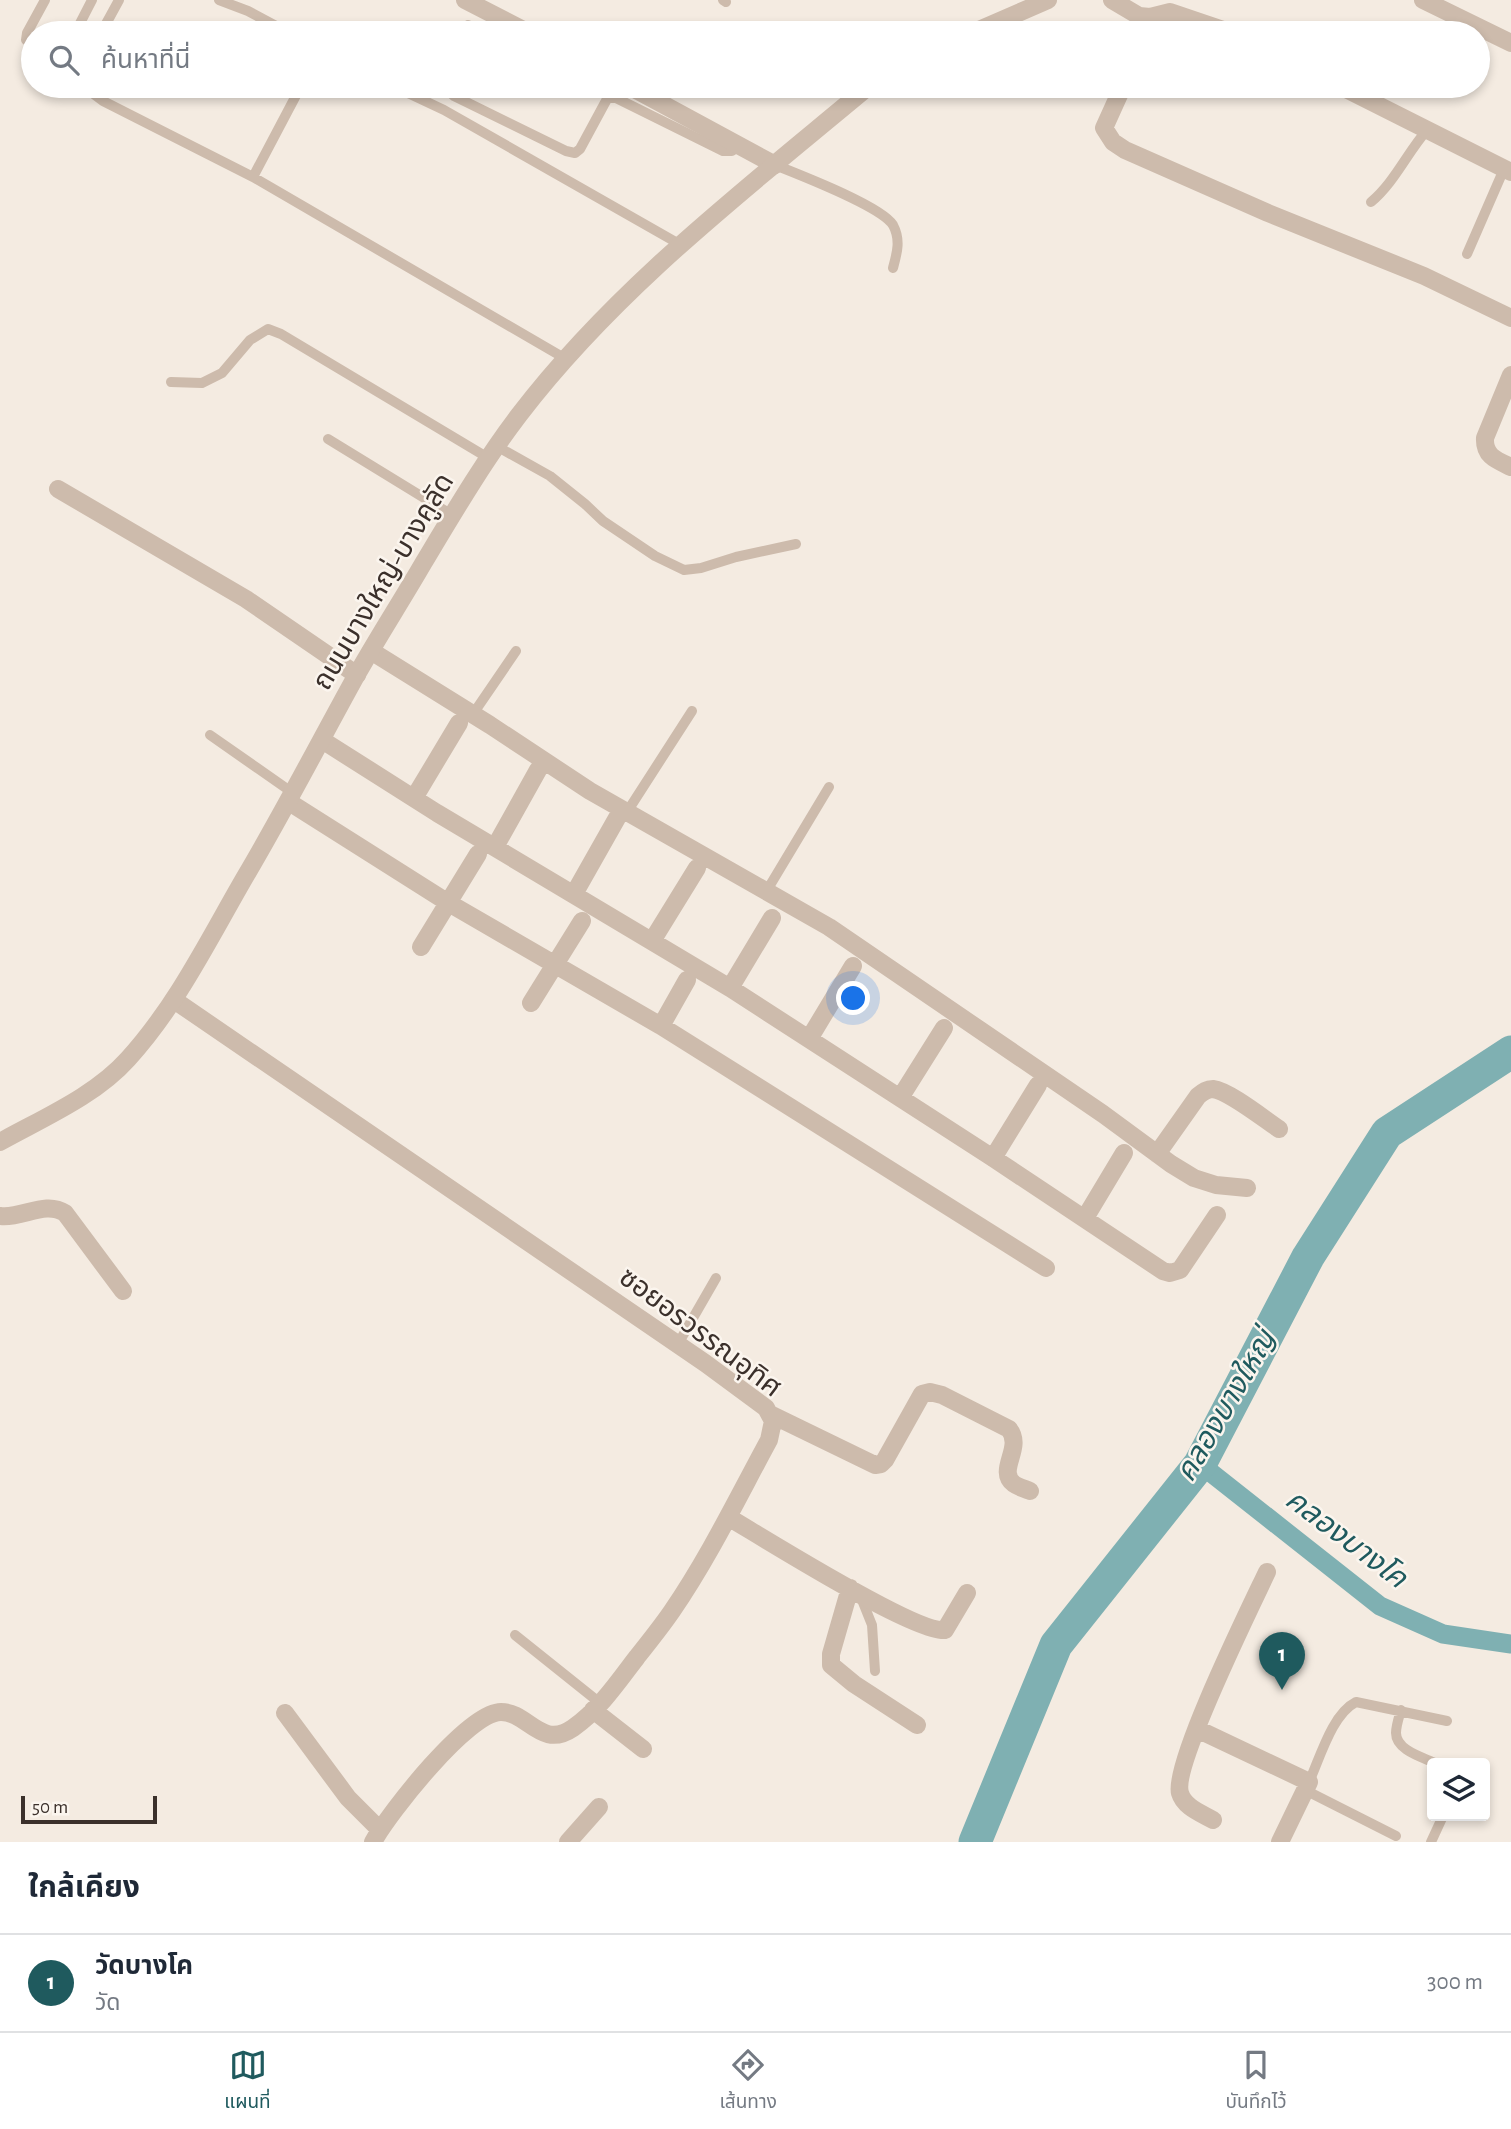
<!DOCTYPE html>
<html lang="th">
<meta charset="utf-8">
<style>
body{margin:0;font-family:"Alegreya Sans","Noto Sans Thai",sans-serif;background:#f6f6f7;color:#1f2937}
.controls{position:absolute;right:21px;bottom:21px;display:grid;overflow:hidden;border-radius:7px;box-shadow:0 4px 10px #0003}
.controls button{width:63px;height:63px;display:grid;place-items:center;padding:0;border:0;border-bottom:2px solid #e0e1e3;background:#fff;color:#1f2937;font:35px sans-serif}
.scale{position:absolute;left:21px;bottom:18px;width:136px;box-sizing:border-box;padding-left:7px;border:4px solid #3b302b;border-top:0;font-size:19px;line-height:24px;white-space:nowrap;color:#3b302b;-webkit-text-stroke:5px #fbf5ee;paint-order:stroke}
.you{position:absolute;left:854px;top:999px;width:24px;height:24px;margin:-18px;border:5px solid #fff;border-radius:50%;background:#1a73e8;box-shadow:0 0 0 10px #1a73e833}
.badge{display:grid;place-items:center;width:46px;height:46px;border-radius:50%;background:#1f5a5e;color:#fff;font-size:23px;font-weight:700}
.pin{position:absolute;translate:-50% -58px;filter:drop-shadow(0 2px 4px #0008)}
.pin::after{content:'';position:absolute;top:37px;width:24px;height:21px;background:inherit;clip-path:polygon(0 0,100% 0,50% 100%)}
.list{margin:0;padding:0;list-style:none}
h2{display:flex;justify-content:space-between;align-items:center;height:91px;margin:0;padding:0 28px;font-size:30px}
h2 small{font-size:23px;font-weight:400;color:#747a83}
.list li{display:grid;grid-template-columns:46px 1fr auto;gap:21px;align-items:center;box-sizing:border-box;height:98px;padding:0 28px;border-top:2px solid #e0e1e3}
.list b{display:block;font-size:26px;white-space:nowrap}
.list p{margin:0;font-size:23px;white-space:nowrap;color:#747a83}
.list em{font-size:23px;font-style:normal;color:#747a83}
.icon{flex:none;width:38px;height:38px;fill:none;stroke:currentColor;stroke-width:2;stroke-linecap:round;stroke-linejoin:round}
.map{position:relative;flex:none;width:1511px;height:1842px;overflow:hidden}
.search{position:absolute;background:#fff;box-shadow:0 4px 10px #0003;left:21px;right:21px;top:21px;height:77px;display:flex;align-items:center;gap:18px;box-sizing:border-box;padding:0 24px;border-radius:38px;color:#747a83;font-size:26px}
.sheet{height:189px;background:#fff}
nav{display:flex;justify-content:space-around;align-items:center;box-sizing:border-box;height:98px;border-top:2px solid #e0e1e3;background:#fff;font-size:19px;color:#747a83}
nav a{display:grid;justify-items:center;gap:4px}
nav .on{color:#1f5a5e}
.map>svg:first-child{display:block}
</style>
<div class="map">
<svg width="1511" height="1842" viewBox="0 0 1511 1842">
<rect width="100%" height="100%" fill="#f4ebe1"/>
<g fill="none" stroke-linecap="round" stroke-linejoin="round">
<path stroke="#7fb0b2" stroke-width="19" d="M 1200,1464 L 1380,1606 L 1443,1634 L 1511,1644"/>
<path stroke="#7fb0b2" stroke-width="33" d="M 975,1842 L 1056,1645 L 1200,1464 L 1308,1257 L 1387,1133 L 1511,1052"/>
<path stroke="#cdbbac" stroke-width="10" d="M 219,0 L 248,11 L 289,33
M 723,0 L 726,2
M 75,33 L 92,0
M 101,33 L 119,0
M 464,33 L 468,25
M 33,46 L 26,40 L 27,33 L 45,0
M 83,86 L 103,101 L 253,177 L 566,359
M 393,86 L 444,110 L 681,245
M 443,86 L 454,96 L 566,151 L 575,153 L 580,149 L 607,99 L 614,97 L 723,151 L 732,151 L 739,144
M 775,165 C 800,175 881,206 893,225 C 901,240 897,253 893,268
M 253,177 L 301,86
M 1371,202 C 1394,183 1407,153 1427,130
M 1467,254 L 1504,169
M 171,382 L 202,383 L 222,373 L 250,340 L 268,329 L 281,334 L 490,459
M 328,439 L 452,515
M 498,447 L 550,476 L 585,504 L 603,521 L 655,556 L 684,570 L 701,568 L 736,557 L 796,544
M 473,714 L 516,651
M 210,735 L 293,793
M 627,812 L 692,711
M 766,892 L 829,787
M 678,1344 L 716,1278
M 860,1595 L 872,1625 L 875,1671
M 515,1635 L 600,1703
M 1401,1710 C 1399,1717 1396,1726 1396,1733 C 1396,1750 1422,1757 1435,1763
M 1309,1782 C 1320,1758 1332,1714 1356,1702 L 1447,1721
M 1305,1790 L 1396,1836
M 1431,1842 L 1443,1816"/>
<path stroke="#cdbbac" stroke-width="18" d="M 465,0 L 529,33
M 1112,0 L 1139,16 L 1150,17 L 1170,12 L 1232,33
M 1423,0 L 1511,43
M 1149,33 L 1160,15
M 629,86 L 775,165
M 1123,86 L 1104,128 L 1113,142 L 1125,150 L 1268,213 L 1424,276 L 1511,318
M 1340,86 L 1511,172
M 1511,375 L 1485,438 C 1484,456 1496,460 1511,467
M 58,489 L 246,599 L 357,675
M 371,651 L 490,725 L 590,791 L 829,927 L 1103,1114 L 1171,1164 L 1194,1178 L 1216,1185 L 1247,1188
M 322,740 L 437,813 L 730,988 L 993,1158 L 1163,1271 L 1170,1273 L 1180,1270 L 1217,1215
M 414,798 L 459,723
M 289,802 L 447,902 L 661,1026 L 1046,1268
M 495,847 L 538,770
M 574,894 L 617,818
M 652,941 L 697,868
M 421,947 L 478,854
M 730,988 L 772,918
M 174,1000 L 705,1363 L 766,1408 L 773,1421 L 769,1440 C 738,1497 709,1557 672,1611 C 661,1627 649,1642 637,1657 C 618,1682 599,1710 573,1728 C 541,1750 528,1712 501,1712 C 468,1712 389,1813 373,1842
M 531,1003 L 582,921
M 661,1026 L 687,980
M 809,1039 L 853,966
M 900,1098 L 944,1028
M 1157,1154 L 1198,1096 C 1203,1092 1206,1089 1213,1089 C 1229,1091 1264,1119 1279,1129
M 993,1158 L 1038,1085
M 0,1216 C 22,1219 45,1200 65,1213 L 123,1291
M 1085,1218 L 1124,1153
M 770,1414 L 875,1465 L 881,1464 L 885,1460 L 922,1394 L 930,1392 L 942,1395 L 1009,1429 C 1024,1448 996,1470 1014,1484 C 1018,1487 1026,1489 1030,1491
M 728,1517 C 762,1537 916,1634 945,1630 L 967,1593
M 850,1588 L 831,1654 L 831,1665 L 854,1684 L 917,1725
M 593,1710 L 643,1749
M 285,1713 L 348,1798 L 380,1830
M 1197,1729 L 1309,1782 L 1280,1842
M 1213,1820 C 1201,1813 1184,1807 1180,1793 C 1172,1766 1251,1606 1267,1572
M 568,1842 L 599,1807"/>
<path stroke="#cdbbac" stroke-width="18" d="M 972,33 L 1048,0
M 0,1142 C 43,1118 95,1096 128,1059 C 177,1005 209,939 245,877 C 284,811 319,743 356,676 C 378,637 402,600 424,562 C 454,512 484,461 519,415 C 616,288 747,188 869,86"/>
</g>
<g text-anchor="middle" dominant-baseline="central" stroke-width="5" stroke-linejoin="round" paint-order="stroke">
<g font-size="28" fill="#3b302b" stroke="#fbf5ee">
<text transform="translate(384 582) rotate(-59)">ถนนบางใหญ่-บางคูลัด</text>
<text transform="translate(700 1333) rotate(37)">ซอยอรวรรณอุทิศ</text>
</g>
<g font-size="30" font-style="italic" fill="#1f5a5e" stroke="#fbf5ee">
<text transform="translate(1226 1406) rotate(-60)">คลองบางใหญ่</text>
<text transform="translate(1346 1539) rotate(37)">คลองบางโค</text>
</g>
</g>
</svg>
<div class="controls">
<button><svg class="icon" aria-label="layers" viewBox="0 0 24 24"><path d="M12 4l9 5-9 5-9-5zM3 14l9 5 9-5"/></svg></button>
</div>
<div class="scale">50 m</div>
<div class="you"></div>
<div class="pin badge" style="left:1282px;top:1690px">1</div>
<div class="search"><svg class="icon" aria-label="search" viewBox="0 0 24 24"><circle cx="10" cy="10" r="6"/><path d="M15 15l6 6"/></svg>ค้นหาที่นี่</div>
</div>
<section class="sheet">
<h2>ใกล้เคียง<small></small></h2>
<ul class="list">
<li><span class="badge">1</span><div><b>วัดบางโค</b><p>วัด</p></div><em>300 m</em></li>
</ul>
</section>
<nav>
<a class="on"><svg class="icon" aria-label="map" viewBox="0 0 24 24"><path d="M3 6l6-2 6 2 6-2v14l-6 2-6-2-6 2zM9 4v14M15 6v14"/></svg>แผนที่</a>
<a><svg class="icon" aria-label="directions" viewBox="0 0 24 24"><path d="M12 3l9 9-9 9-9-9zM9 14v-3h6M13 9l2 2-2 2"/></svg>เส้นทาง</a>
<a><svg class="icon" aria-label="saved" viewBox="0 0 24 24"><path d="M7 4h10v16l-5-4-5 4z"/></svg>บันทึกไว้</a>
</nav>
